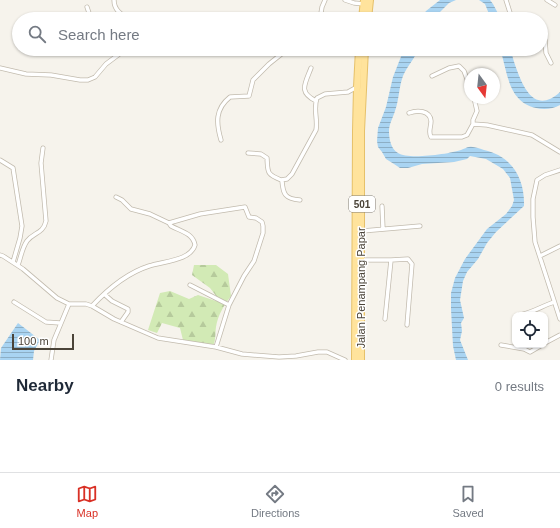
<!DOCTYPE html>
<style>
body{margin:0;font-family:Arial,sans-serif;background:#f2f2f3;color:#1f2937}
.controls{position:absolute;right:12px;bottom:12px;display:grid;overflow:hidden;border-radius:8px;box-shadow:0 1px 3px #0004}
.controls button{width:36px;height:36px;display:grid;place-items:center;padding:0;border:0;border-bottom:1px solid #e0e1e3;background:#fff;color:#1f2937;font:20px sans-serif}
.compass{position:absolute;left:464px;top:68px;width:36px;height:36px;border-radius:50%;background:#fff;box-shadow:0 1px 3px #0004;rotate:165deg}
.scale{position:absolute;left:12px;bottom:10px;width:62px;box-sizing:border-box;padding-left:4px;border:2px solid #4b4439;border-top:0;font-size:11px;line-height:14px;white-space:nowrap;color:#4b4439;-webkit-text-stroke:3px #fff;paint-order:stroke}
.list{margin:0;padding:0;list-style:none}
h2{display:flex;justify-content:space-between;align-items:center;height:52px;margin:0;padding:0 16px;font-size:17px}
h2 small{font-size:13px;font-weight:400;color:#747a83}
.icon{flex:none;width:22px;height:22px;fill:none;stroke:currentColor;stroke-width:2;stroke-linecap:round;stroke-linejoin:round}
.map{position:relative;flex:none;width:560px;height:360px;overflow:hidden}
.search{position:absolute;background:#fff;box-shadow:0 1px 3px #0004;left:12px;right:12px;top:12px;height:44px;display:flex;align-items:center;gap:10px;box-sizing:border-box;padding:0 14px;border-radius:22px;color:#747a83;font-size:15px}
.sheet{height:112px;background:#fff}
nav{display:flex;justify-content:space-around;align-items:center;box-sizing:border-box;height:56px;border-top:1px solid #e0e1e3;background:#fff;font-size:11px;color:#747a83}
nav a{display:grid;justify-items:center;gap:2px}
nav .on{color:#d93025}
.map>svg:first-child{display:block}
</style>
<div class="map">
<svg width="560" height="360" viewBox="0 0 560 360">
<defs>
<pattern id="forest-firs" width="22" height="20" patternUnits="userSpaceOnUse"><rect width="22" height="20" fill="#d2eab5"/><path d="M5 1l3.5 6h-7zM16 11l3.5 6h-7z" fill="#b6ca9c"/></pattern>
<pattern id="water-rules" width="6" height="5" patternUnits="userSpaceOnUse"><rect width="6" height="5" fill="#a9d4f2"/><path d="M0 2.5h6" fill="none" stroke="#8caec5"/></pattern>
</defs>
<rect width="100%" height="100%" fill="#f6f3ec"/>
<path fill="url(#forest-firs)" d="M 194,265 L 216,265 L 228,274 L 231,296 C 224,305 218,315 216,327 C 215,334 216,340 213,346 L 183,340 L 180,328 L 162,323 L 157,333 L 148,330 L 160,293 L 170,291 L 189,299 L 198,295 L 216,301 L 217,297 L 210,288 L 192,275 Z"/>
<path fill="url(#water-rules)" d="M 440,0 L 456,0 L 449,3 L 433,19 L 420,19 L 426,11 Z
M 479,0 L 490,0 L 493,4 L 501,19 L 491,19 L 485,4 Z
M 404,49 L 418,49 C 415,59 407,66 403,76 C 399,86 399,100 395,111 C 393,118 389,124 389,131 C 389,139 391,149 398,153 C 408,160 449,154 461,150 C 464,149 467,147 469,147 C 474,146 480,149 484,150 C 512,156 525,179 524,206 L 496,232 L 487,243 L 478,259 L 467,272 L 463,281 L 460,300 L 464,318 L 461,323 L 462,331 L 460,340 L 468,360 L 456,360 L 453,346 L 451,309 L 451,293 L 455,278 L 465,259 L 487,229 L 506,214 L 512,206 L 514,200 L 510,178 L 503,169 L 486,159 L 470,156 L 467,159 L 454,162 L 422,164 L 408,168 L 400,168 L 394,164 L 386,159 L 382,152 L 378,147 L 377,141 L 378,128 L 386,107 L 393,77 Z
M 500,49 L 511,49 C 512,57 515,65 518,73 C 526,94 538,112 560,92 L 560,105 C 553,109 544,110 536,108 C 507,101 508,72 500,49 Z
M 18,323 L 40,340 L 34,351 L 33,360 L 0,360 L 1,348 Z"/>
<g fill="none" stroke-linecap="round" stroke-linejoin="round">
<g stroke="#c2bbae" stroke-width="5">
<path id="street" d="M 114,0 C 114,10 122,16 132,19
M 345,0 L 354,3 L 364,4
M 506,0 L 512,19
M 547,0 L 555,5
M 87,7 L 91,19
M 320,19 L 322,7 L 325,0
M 541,36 L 545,40 L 546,53 L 551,63
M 0,68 L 26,74 L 51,75 L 80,80 L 88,80 L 95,77 L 106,64 L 126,49
M 311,68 C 305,84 298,92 316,101
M 432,76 L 449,68 L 459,66 L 464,71 L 470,87
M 409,113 C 417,110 430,110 431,121 C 431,127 428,132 431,137 L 462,137 L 467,135 L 473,124 L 473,120 L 477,111 L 474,98
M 473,124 L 487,125 L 532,135 L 560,152
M 221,140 C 216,123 215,109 230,97 L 249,96 L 253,80 L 269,64 L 284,52 L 286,49
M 248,153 L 261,154 L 267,158 C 268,172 266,174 281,180 L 287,179 L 292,174 L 316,130 C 318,119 313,109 317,98 L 325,94 L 348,92 L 357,87
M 0,160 L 13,168 L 22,226 L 20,238 L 13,262
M 560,170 L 545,175 L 537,180 L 533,199 L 533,217 L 535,242 L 560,319
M 282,181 C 283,194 285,199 300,200
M 116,197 L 122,200 L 131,209 L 150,214 L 169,223
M 382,206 L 383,229
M 362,231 L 420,226
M 0,255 L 3,256 L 23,269 L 57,298 L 69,304 L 86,304 L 92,306 L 114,319 L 158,338 L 216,347 L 242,354 L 279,357 L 296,356 L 318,352 L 327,352 L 345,360
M 540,256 L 560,246
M 362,260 L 391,260 L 385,319
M 391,260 L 408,259 L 412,264 L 407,325
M 18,265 C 21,257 22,248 27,241 C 34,232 43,234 46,221 L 41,163 L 43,148
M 190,285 L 229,305
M 104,294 L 112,301 L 128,309 L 128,312 L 121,322
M 14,302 L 46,322 L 60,323
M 92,306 C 107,290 127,273 149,266 C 164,261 190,261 195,245 C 193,233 180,231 171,226 L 169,223 L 200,214 L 245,207 L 249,217 L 256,218 L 262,222 L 263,226 L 263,233 L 254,261 L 244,276 L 229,305 L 216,347
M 519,315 C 532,313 542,306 554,302
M 545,343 L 560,335
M 501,345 L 524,349 L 530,352 L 542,345
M 51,360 L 54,340 L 69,304"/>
</g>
<g stroke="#e6c16a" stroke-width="8">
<path id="primary" d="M 362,19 L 364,0
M 368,19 L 370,0
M 355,360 L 356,131 L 357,87 L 359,49
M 361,360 L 361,131 L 365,49"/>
</g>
<use href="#street" stroke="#fff" stroke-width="3.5"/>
<use href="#primary" stroke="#ffe39c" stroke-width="6"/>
</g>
<g text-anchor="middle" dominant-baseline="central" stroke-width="3" stroke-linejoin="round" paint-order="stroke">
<rect fill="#fff" stroke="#817c74" stroke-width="1" x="349" y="196" width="26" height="16" rx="3"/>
<g font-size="10" font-weight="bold" fill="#4b4439">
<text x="362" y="204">501</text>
</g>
<g font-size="11" fill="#4b4439" stroke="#fff">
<text transform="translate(361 288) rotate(-90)">Jalan Penampang Papar</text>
</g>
</g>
</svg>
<div class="controls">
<button><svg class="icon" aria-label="locate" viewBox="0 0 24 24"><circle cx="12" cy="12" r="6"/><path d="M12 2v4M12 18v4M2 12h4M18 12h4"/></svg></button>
</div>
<svg class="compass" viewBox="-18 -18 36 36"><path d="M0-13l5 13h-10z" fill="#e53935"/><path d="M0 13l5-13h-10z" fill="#747a83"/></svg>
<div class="scale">100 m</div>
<div class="search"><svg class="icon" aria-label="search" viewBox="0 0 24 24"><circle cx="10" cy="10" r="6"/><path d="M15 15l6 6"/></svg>Search here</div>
</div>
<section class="sheet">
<h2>Nearby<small>0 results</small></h2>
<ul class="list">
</ul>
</section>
<nav>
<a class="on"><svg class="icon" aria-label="map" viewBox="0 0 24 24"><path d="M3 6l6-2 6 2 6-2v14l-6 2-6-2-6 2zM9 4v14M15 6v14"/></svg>Map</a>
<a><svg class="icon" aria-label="directions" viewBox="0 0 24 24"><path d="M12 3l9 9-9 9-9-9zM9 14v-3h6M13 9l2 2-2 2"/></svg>Directions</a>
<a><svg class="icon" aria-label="saved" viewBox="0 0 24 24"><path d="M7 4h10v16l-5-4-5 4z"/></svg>Saved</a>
</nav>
